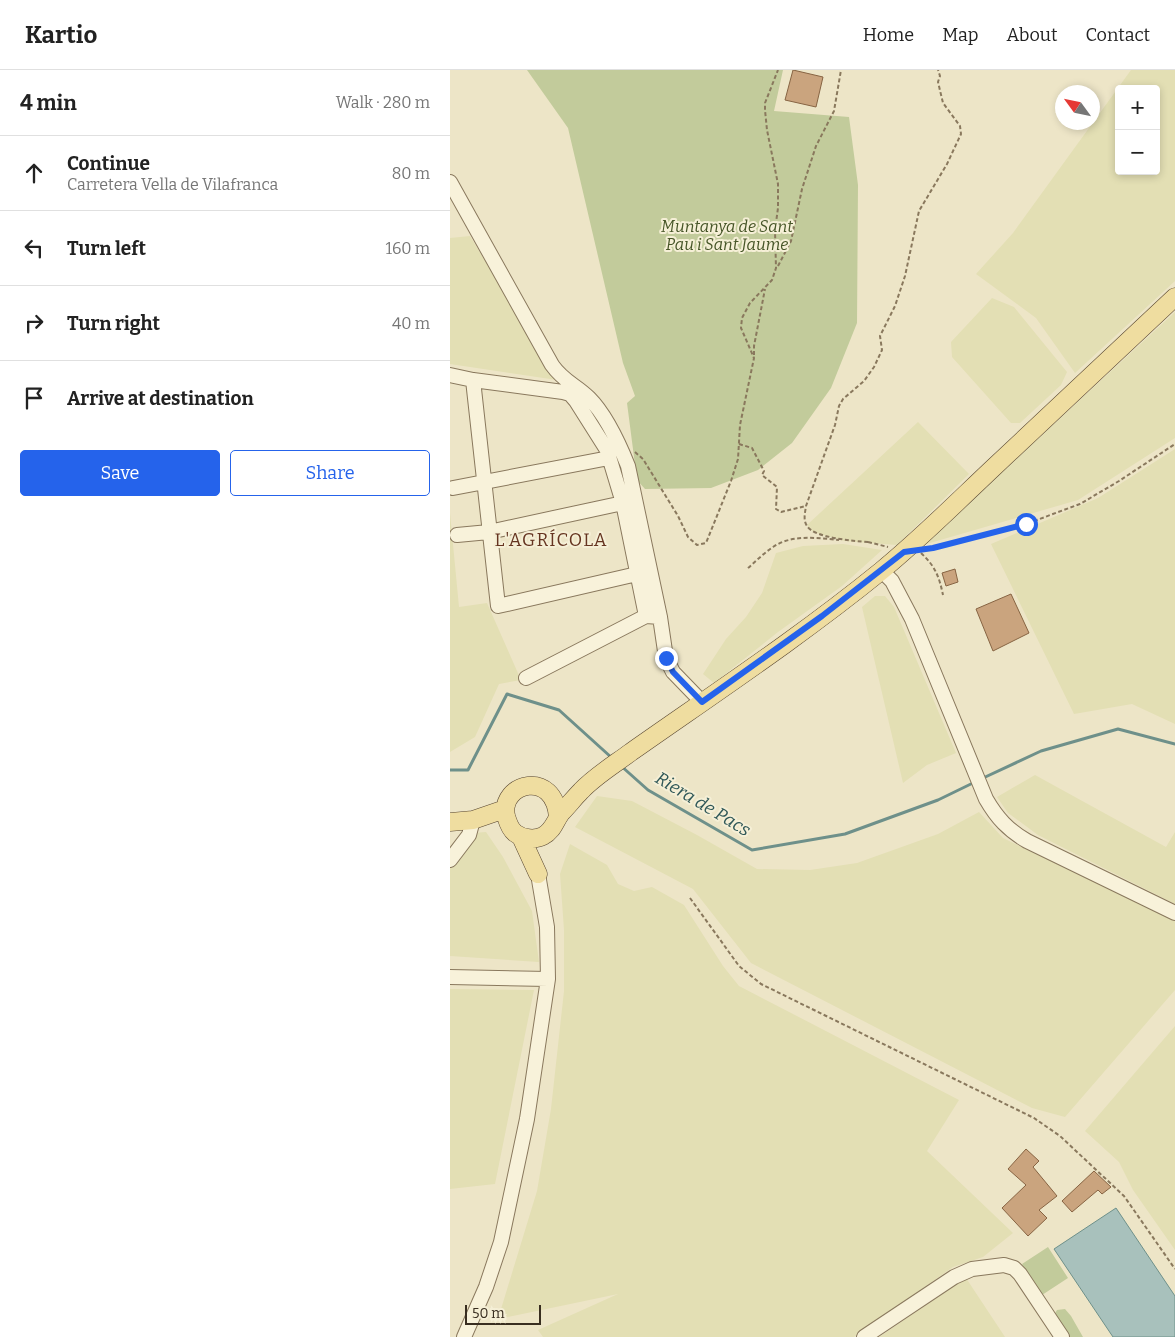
<!DOCTYPE html>
<meta charset="utf-8">
<style>
body{margin:0;font-family:Bitter,serif;background:#f2f2f2;color:#222}
.controls{position:absolute;right:15px;top:15px;display:grid;overflow:hidden;border-radius:5px;box-shadow:0 2px 8px #0003}
.controls button{width:45px;height:45px;display:grid;place-items:center;padding:0;border:0;border-bottom:1px solid #e0e0e0;background:#fff;color:#222;font:25px sans-serif}
.compass{position:absolute;left:605px;top:15px;width:45px;height:45px;border-radius:50%;background:#fff;box-shadow:0 2px 8px #0003;rotate:303deg}
.scale{position:absolute;left:15px;bottom:12px;width:76px;box-sizing:border-box;padding-left:5px;border:2px solid #392e20;border-top:0;font-size:14px;line-height:18px;white-space:nowrap;color:#392e20;-webkit-text-stroke:4px #f5efd6;paint-order:stroke}
.stop{position:absolute;width:15px;height:15px;margin:-11px;border:4px solid #2563eb;border-radius:50%;background:#fff}
.stop.end{background:#2563eb;border-color:#fff;box-shadow:0 1px 5px #0008}
.list{margin:0;padding:0;list-style:none}
h2{display:flex;justify-content:space-between;align-items:center;height:65px;margin:0;padding:0 20px;font-size:21px}
h2 small{font-size:16px;font-weight:400;color:#767676}
.list li{display:grid;grid-template-columns:32px 1fr auto;gap:15px;align-items:center;box-sizing:border-box;height:75px;padding:0 20px;border-top:1px solid #e0e0e0}
.list b{display:block;font-size:19px;white-space:nowrap}
.list p{margin:0;font-size:16px;white-space:nowrap;color:#767676}
.list em{font-size:16px;font-style:normal;color:#767676}
.actions{display:flex;gap:10px;padding:15px 20px}
.actions a{flex:1;padding:11px 0;border:1px solid #2563eb;border-radius:5px;text-align:center;font-size:18px;color:#2563eb}
.actions .main{background:#2563eb;color:#fff}
.icon{flex:none;width:28px;height:28px;fill:none;stroke:currentColor;stroke-width:2;stroke-linecap:round;stroke-linejoin:round}
.map{position:relative;flex:none;width:725px;height:1267px;overflow:hidden}
header{display:flex;align-items:center;gap:30px;box-sizing:border-box;height:70px;padding:0 25px;background:#fff;border-bottom:1px solid #e0e0e0}
header strong{font-size:24px}
nav{display:flex;gap:28px;margin-inline-start:auto;font-size:18px}
main{display:flex}
aside{flex:1;background:#fff}
.map>svg:first-child{display:block}
</style>
<header>
<strong>Kartio</strong>
<nav><a>Home</a><a>Map</a><a>About</a><a>Contact</a></nav>
</header>
<main>
<aside>
<h2>4 min<small>Walk · 280 m</small></h2>
<ul class="list">
<li><svg class="icon" aria-label="ahead" viewBox="0 0 24 24"><path d="M12 20V5M6 11l6-6 6 6"/></svg><div><b>Continue</b><p>Carretera Vella de Vilafranca</p></div><em>80 m</em></li>
<li><svg class="icon" aria-label="left" viewBox="0 0 24 24"><path d="M17 20v-9H6M10 6l-5 5 5 5"/></svg><div><b>Turn left</b></div><em>160 m</em></li>
<li><svg class="icon" aria-label="right" viewBox="0 0 24 24"><path d="M7 20v-9h11M14 6l5 5-5 5"/></svg><div><b>Turn right</b></div><em>40 m</em></li>
<li><svg class="icon" aria-label="arrive" viewBox="0 0 24 24"><path d="M6 21V4h12l-3 4 3 4H6"/></svg><div><b>Arrive at destination</b></div></li>
</ul>
<div class="actions"><a class="main">Save</a><a>Share</a></div>
</aside>
<div class="map">
<svg width="725" height="1267" viewBox="0 0 725 1267">
<rect width="100%" height="100%" fill="#ede5c7"/>
<path fill="#e3dfb4" fill-rule="evenodd" d="M 681,0 L 725,0 L 725,211 L 625,303 L 586,248 L 526,204 L 563,163 ZM 669,19 L 706,19 L 706,101 L 669,101 Z
M 20,166 L 107,310 L 0,294 L 0,168 Z
M 542,228 L 564,237 L 617,302 L 611,315 L 570,353 L 561,353 L 502,287 L 501,272 Z
M 725,242 L 725,368 L 628,430 L 473,475 Z
M 468,352 L 519,404 L 447,475 L 395,471 L 363,462 L 357,455 Z
M 725,379 L 725,654 L 682,634 L 624,644 L 541,474 L 648,428 Z
M 0,443 L 9,537 L 37,533 L 71,610 L 49,614 L 25,667 L 0,682 Z
M 393,474 L 432,480 L 392,516 L 328,562 L 264,613 L 253,604 L 276,569 L 296,547 L 312,523 L 326,483 L 353,476 Z
M 425,526 L 435,526 L 444,537 L 506,683 L 477,695 L 453,713 L 412,537 Z
M 585,705 L 716,777 L 725,762 L 725,834 L 588,765 L 558,743 L 547,727 Z
M 147,726 L 182,731 L 247,765 L 307,799 L 360,800 L 407,793 L 488,764 L 529,742 L 553,768 L 725,850 L 725,920 L 615,1047 L 582,1038 L 301,893 L 243,819 L 125,757 Z
M 36,762 L 53,787 L 82,841 L 89,892 L 0,886 L 0,795 L 23,763 Z
M 120,774 L 157,795 L 168,814 L 184,821 L 202,817 L 234,835 L 273,896 L 289,916 L 509,1030 L 477,1081 L 563,1163 L 533,1187 L 503,1197 L 404,1267 L 93,1267 L 88,1260 L 168,1224 L 48,1249 L 87,1121 L 101,1039 L 114,921 L 114,860 L 110,804 Z
M 0,919 L 84,920 L 45,1114 L 0,1119 Z
M 725,956 L 725,1180 L 683,1120 L 669,1092 L 635,1061 Z
M 516,1208 L 555,1267 L 429,1267 Z"/>
<path fill="#c2cb9b" d="M 77,0 L 333,0 L 324,41 L 399,47 L 408,115 L 407,253 L 381,318 L 342,373 L 308,400 L 261,418 L 195,419 L 187,410 L 177,333 L 185,326 L 173,293 L 118,58 Z
M 598,1177 L 618,1208 L 592,1225 L 572,1194 Z
M 615,1239 L 621,1246 L 633,1267 L 612,1267 L 601,1250 L 607,1240 Z"/>
<path fill="#a8c1bc" stroke="#6e908a" d="M 666,1138 L 725,1226 L 725,1267 L 663,1267 L 604,1179 Z"/>
<g fill="none" stroke-linecap="round" stroke-linejoin="round">
<path stroke="#6e908a" stroke-width="3" d="M 170,695 L 198,720 L 302,780 L 395,764 L 488,730 L 525,712
M 0,700 L 18,700 L 57,624 L 109,640 L 162,688
M 531,709 L 591,681 L 668,659 L 725,674"/>
</g>
<path fill="#caa47e" stroke="#876443" d="M 343,0 L 373,7 L 366,37 L 335,30 Z
M 505,499 L 508,512 L 496,516 L 492,503 Z
M 561,524 L 579,563 L 543,581 L 526,539 Z
M 576,1079 L 589,1091 L 583,1097 L 607,1126 L 589,1140 L 597,1148 L 578,1166 L 552,1138 L 576,1115 L 558,1099 Z
M 644,1101 L 661,1117 L 652,1124 L 648,1120 L 622,1142 L 612,1131 Z"/>
<g fill="none" stroke-linecap="round" stroke-linejoin="round">
<g stroke="#89785d" stroke-width="16">
<path id="minor" d="M 0,112 L 102,295 C 114,312 126,315 139,328 C 155,344 170,376 178,396 L 210,547 L 216,588 L 223,602 L 252,632
M 0,305 L 23,310 L 113,322 L 120,324 L 126,331 L 157,380 L 173,433 L 196,546 L 210,547
M 23,310 L 48,536 L 187,504
M 3,418 L 159,388
M 7,465 L 39,462 L 173,433
M 431,500 L 442,511 L 462,549 L 536,729 C 547,748 558,760 577,771 L 725,843
M 76,608 L 196,546
M 0,790 L 19,765 L 23,750
M 0,907 L 98,909
M 14,1267 L 36,1217 L 51,1172 L 77,1049 L 98,909 L 97,857 L 88,804
M 414,1267 L 504,1207 L 522,1199 L 554,1195 L 564,1198 L 570,1204 L 612,1267"/>
</g>
<g stroke="#574530" stroke-width="19">
<path id="major" d="M 108,748 C 105,698 49,713 56,746 C 58,753 60,759 65,763 C 73,769 85,770 93,766 C 103,761 105,751 111,743 C 118,736 124,728 131,721 C 145,706 165,694 181,682 C 265,623 351,566 431,501 C 470,469 506,433 543,398 C 603,341 664,284 725,227
M 0,752 L 23,750 L 55,739
M 71,767 L 88,804"/>
</g>
<path stroke="#89785d" stroke-width="2" stroke-dasharray="4 2.5" stroke-linecap="butt" d="M 328,196 L 341,171 L 352,119 L 366,76 L 384,41 L 391,0
M 304,285 L 304,276 L 315,219
M 289,374 L 302,378 L 314,401 L 312,405 L 327,417 L 326,439 L 331,442 L 356,436
M 185,382 L 193,389 L 228,446 L 238,467 L 247,475 L 256,473 L 281,411 L 288,389 L 290,355 L 304,288 L 291,258 L 292,248 L 300,233 L 322,210 L 326,198 L 325,160 L 328,138 L 328,114 L 317,60 L 315,40 L 315,33 L 328,0
M 418,472 C 405,471 364,468 357,456 C 353,450 355,443 356,436 L 385,355 L 389,336 L 393,329 L 414,311 L 424,297 L 432,280 L 430,266 L 445,236 L 455,206 L 469,141 L 497,94 L 511,64 L 510,56 L 493,33 L 488,12 L 490,6 L 488,0
M 418,472 L 438,477
M 477,479 L 576,454 L 630,434 L 669,411 L 725,374
M 471,483 C 485,496 489,506 493,525
M 298,498 C 306,491 314,483 323,477 C 342,464 367,468 389,470
M 240,828 L 289,896 L 311,914 L 584,1048 L 610,1066 L 674,1126 L 725,1199"/>
<use href="#minor" stroke="#f8f2da" stroke-width="14"/>
<use href="#major" stroke="#efdda0" stroke-width="18"/>
</g>
<g fill="none" stroke-linecap="round" stroke-linejoin="round">
<path stroke="#2563eb" stroke-width="6" d="M 216,588 L 223,602 L 252,632 L 372,546 L 454,482 L 483,478 L 576,454"/>
</g>
<g text-anchor="middle" dominant-baseline="central" stroke-width="4" stroke-linejoin="round" paint-order="stroke">
<g font-size="16" font-style="italic" fill="#465527" stroke="#f5efd6">
<text x="277" y="156">Muntanya de Sant<tspan x="277" dy="18">Pau i Sant Jaume</tspan></text>
</g>
<g font-size="18" letter-spacing="1" fill="#653420" stroke="#f5efd6">
<text x="101" y="470">L'AGRÍCOLA</text>
</g>
<g font-size="18" font-style="italic" fill="#305858" stroke="#f5efd6">
<text transform="translate(253 734) rotate(31)">Riera de Pacs</text>
</g>
</g>
</svg>
<div class="controls">
<button>+</button>
<button>−</button>
</div>
<svg class="compass" viewBox="-18 -18 36 36"><path d="M0-13l5 13h-10z" fill="#e53935"/><path d="M0 13l5-13h-10z" fill="#767676"/></svg>
<div class="scale">50 m</div>
<div class="stop" style="left:576px;top:454px"></div>
<div class="stop end" style="left:216px;top:588px"></div>
</div>
</main>
